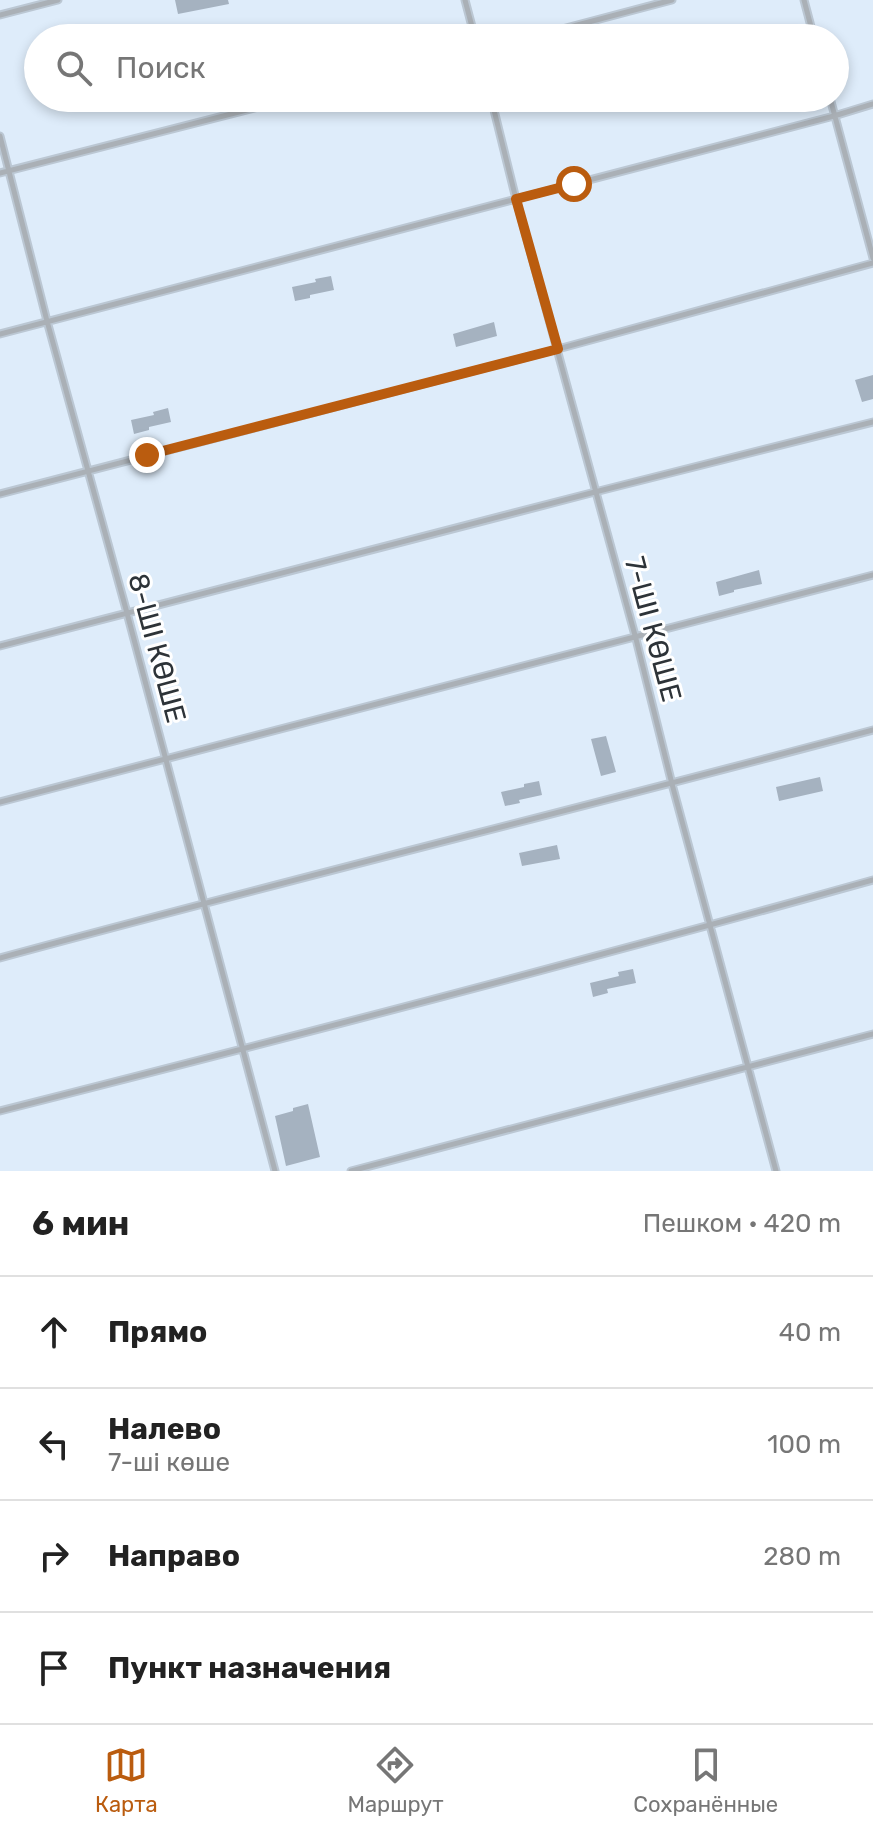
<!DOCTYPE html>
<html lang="ru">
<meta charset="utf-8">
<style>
body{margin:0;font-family:Rubik,sans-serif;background:#f6f6f6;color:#222}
.stop{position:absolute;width:24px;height:24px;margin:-18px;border:6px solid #ba5c0f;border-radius:50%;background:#fff}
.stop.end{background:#ba5c0f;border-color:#fff;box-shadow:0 2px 8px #0008}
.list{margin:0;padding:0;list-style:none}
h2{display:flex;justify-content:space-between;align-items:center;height:104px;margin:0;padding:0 32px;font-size:34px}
h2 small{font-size:26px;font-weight:400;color:#767676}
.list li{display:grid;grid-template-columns:52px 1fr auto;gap:24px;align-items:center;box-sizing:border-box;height:112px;padding:0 32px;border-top:2px solid #e0e0e0}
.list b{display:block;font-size:30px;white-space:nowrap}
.list p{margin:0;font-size:26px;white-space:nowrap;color:#767676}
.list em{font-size:26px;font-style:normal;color:#767676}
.icon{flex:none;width:44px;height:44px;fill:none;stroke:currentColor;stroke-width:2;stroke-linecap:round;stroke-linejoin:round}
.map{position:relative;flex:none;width:873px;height:1171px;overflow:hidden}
.search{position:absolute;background:#fff;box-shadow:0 4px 12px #0003;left:24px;right:24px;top:24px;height:88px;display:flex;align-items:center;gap:20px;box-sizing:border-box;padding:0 28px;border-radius:44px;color:#767676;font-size:30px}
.sheet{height:552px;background:#fff}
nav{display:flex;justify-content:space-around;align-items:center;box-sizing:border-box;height:112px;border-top:2px solid #e0e0e0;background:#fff;font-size:22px;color:#767676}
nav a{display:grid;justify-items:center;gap:4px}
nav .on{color:#ba5c0f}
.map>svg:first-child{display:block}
</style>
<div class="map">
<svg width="873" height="1171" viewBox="0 0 873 1171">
<rect width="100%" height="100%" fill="#deecfa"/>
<path fill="#a5b2c0" d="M 175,0 L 228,0 L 229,4 L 178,14 Z
M 331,276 L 334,290 L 310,295 L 310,298 L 295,301 L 292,287 L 316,282 L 315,279 Z
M 494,322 L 497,336 L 456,347 L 453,334 Z
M 873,375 L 873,399 L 862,402 L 855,380 Z
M 168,408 L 171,422 L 149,427 L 149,430 L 134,434 L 131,420 L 154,415 L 153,412 Z
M 759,570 L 762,584 L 734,590 L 734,592 L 719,596 L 716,582 Z
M 606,736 L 616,772 L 601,776 L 591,739 Z
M 820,777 L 823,791 L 779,801 L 776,787 Z
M 539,781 L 542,795 L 519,800 L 520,803 L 505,806 L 501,792 L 524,787 L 524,784 Z
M 557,845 L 560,859 L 522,866 L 519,853 Z
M 633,969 L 636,983 L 607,989 L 608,993 L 593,997 L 590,983 L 619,976 L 618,972 Z
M 308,1104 L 320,1157 L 286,1166 L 275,1116 L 293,1111 L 293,1108 Z"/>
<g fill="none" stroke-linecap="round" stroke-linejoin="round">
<g stroke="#bbc7d3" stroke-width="9">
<path id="service" d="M 465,0 L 475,38
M 804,0 L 814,38
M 0,15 L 58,0
M 528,38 L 672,0
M 491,98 L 516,199 L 636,639 L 672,784 L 776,1171
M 830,98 L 873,258
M 0,136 L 47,321 L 127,613 L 275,1171
M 0,173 L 294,98
M 0,334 L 834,116 L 873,104
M 0,494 L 558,349 L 873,263
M 0,646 L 595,492 L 873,422
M 0,802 C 291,724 583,653 873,575
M 0,958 C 290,879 582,808 873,730
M 0,1111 C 292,1037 583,961 873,880
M 351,1171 L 873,1034"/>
</g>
<use href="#service" stroke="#aab0b6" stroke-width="5"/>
</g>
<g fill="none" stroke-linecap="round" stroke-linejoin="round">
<path stroke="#ba5c0f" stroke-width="10" d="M 147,455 L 558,349 L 516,199 L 574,184"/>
</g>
<g text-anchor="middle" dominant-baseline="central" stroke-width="6" stroke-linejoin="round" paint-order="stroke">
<g font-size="28" fill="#2d3338" stroke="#fff">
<text transform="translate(653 629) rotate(75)">7-ШІ КӨШЕ</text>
<text transform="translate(157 648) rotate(75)">8-ШІ КӨШЕ</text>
</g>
</g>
</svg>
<div class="stop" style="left:574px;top:184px"></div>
<div class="stop end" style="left:147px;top:455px"></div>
<div class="search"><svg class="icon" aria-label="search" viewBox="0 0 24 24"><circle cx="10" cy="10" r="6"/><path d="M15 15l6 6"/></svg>Поиск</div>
</div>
<section class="sheet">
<h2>6 мин<small>Пешком · 420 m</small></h2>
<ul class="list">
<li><svg class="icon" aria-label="ahead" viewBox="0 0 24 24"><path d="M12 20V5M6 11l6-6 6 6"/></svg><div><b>Прямо</b></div><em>40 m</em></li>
<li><svg class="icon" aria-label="left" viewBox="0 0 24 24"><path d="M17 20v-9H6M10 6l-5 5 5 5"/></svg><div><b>Налево</b><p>7-ші көше</p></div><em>100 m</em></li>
<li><svg class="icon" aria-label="right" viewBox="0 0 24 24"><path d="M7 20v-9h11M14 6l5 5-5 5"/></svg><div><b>Направо</b></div><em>280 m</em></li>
<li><svg class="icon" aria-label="arrive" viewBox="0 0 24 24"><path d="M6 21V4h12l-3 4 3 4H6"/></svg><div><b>Пункт назначения</b></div></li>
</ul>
</section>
<nav>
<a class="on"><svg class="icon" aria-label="map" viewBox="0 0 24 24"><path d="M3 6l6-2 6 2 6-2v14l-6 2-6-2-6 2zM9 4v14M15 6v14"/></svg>Карта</a>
<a><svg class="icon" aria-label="directions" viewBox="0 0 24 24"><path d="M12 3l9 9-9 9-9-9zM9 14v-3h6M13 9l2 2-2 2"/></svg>Маршрут</a>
<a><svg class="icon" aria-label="saved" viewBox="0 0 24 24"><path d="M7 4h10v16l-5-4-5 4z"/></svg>Сохранённые</a>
</nav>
